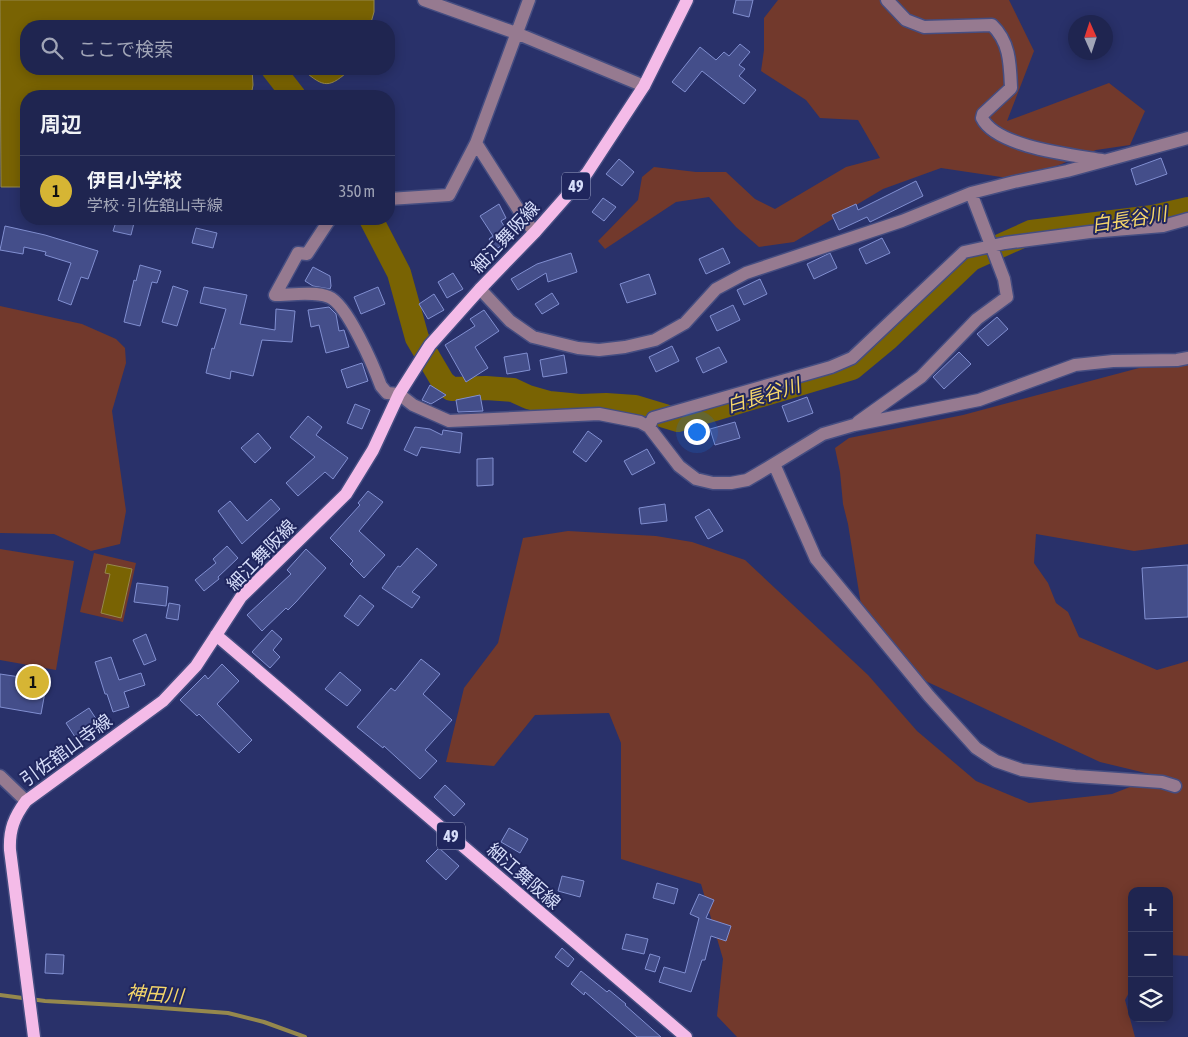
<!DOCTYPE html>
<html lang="ja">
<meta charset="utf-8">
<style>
body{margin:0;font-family:"Asap Condensed","Noto Sans JP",sans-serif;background:#2c315a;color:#f1f3f6}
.controls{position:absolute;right:15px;bottom:15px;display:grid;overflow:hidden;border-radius:10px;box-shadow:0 2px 12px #0003}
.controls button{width:45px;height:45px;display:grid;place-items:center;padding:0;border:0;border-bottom:1px solid #3c4267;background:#1f2550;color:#f1f3f6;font:25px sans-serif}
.compass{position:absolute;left:1068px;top:15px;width:45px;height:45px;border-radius:50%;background:#1f2550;box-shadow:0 2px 12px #0003;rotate:357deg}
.you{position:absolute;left:696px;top:431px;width:18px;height:18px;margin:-12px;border:4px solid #fff;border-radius:50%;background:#1a73e8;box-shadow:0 0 0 8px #1a73e833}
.badge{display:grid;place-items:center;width:32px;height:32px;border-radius:50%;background:#d6b534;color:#111;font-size:16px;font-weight:700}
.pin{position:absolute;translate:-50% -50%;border:2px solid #fff;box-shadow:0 1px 5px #0006}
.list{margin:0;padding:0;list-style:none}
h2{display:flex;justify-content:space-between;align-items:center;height:65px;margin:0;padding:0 20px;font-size:21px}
h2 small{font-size:16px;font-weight:400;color:#a1a5b7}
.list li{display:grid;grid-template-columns:32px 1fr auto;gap:15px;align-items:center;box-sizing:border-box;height:70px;padding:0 20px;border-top:1px solid #3c4267}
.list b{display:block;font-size:19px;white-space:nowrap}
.list p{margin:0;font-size:16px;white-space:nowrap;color:#a1a5b7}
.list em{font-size:16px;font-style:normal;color:#a1a5b7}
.icon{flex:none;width:28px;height:28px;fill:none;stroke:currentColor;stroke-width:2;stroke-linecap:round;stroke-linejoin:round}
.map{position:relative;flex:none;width:1188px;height:1037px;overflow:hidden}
.search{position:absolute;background:#1f2550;box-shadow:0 2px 12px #0003;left:20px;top:20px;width:375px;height:55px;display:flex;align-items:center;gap:12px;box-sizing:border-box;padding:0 18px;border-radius:20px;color:#a1a5b7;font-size:19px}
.panel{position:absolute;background:#1f2550;box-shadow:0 2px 12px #0003;left:20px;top:90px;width:375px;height:135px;border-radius:20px}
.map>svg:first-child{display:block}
</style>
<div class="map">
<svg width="1188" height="1037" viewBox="0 0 1188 1037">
<rect width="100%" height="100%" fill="#29316a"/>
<path fill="#72392c" d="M 778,0 L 1009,0 L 1034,51 L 1007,121 L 1109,83 L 1145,111 L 1130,145 L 1096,150 L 1022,180 L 941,168 L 883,189 L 794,242 L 759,247 L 736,227 L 709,197 L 676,202 L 605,249 L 598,241 L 638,200 L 642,177 L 654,167 L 696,172 L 726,172 L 755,199 L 775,209 L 846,167 L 880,158 L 858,120 L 820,118 L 806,100 L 761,71 L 764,50 L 764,18 Z
M 0,306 L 82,324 L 116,339 L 125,348 L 126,363 L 112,411 L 126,511 L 120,544 L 91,551 L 54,534 L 0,533 Z
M 1188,363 L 1188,544 L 1134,551 L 1036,534 L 1034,563 L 1048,583 L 1056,603 L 1068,612 L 1079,637 L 1157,670 L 1188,661 L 1188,956 L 1169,955 L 1169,891 L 1132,891 L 1132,987 L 1125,1000 L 1135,1037 L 737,1037 L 717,1016 L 723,959 L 701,884 L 621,859 L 621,743 L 609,713 L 535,715 L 494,766 L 446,762 L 464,688 L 498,643 L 523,538 L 568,531 L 656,536 L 692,542 L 745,560 L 868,675 L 917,731 L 976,781 L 1029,803 L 1112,794 L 1158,776 L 1100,762 L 919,678 L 862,611 L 848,524 L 843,504 L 840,472 L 835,448 L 849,438 L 963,415 L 1139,368 L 1168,365 L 1184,366 Z
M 0,549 L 74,561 L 56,670 L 0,660 Z
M 94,553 L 136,563 L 123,622 L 80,612 Z"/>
<path fill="#796303" stroke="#95884d" d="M 0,0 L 374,0 L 374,12 L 370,26 L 26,26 L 26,69 L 252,69 L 253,85 L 251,96 L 26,96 L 26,187 L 1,187 Z
M 302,69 L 351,69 C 329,88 325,89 302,69 Z
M 107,564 L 132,569 L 121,618 L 101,613 L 110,574 L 105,573 Z"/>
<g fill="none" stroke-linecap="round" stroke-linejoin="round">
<path stroke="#95884d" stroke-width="4" d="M 0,995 L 45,1001 L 135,1006 L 228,1013 L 264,1022 L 305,1037"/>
<path stroke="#796303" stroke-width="24" d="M 273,69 L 294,96
M 371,219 L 399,273 L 417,338 L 443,382 L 451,389 L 486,388 L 513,390 L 528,397 L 549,403 L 580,406 L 606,405 L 635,407 L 678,420 L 852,368 L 887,339 L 971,259 L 1031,232 L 1153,217 L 1188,209"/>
</g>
<path fill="#444e8a" stroke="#818fd1" d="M 736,0 L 753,0 L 749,17 L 733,13 Z
M 740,44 L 750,52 L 739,65 L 745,69 L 739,76 L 756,90 L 744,104 L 702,71 L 685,92 L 672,82 L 700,47 L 716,60 L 724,52 L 729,56 Z
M 1161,158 L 1167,174 L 1136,185 L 1131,169 Z
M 619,159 L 634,172 L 622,186 L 606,174 Z
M 916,181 L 923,196 L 870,222 L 867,217 L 839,230 L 832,215 L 856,204 L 858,210 Z
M 603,198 L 616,207 L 604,221 L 592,212 Z
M 499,204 L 506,218 L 501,221 L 512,239 L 496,249 L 489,239 L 493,236 L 480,216 Z
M 117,219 L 135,219 L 131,235 L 113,231 Z
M 5,226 L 45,235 L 98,251 L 88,279 L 81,277 L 71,305 L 58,300 L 71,263 L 45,255 L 46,252 L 24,247 L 23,254 L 0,250 Z
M 196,228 L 217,233 L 213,248 L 192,243 Z
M 882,238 L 890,253 L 866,264 L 859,249 Z
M 723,248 L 730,263 L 706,274 L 699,259 Z
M 571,253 L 577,272 L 548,282 L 546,273 L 518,290 L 511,279 L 537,264 Z
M 830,253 L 837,268 L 814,279 L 807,264 Z
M 140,265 L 161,271 L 157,283 L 152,282 L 140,326 L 124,322 L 134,280 L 136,281 Z
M 313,267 L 330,276 L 331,286 L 330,289 L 313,286 L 305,281 Z
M 453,273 L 463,289 L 447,298 L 438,282 Z
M 649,274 L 656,294 L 627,303 L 620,284 Z
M 760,279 L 767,294 L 744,305 L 737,290 Z
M 173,286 L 188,291 L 177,326 L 162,322 Z
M 204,287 L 247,295 L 240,324 L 275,330 L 276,309 L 295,311 L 292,342 L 262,340 L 253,376 L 231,371 L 230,379 L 206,373 L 212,348 L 214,349 L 226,309 L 200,303 Z
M 378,287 L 385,304 L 361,314 L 354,297 Z
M 552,293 L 559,304 L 542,314 L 535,304 Z
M 434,294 L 444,310 L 428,319 L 419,304 Z
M 733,305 L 740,320 L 717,331 L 710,316 Z
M 329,307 L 336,314 L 339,331 L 344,330 L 349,347 L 326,353 L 319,325 L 311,327 L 308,310 Z
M 484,310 L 499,331 L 475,347 L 488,368 L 466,382 L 445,345 L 475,326 L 470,319 Z
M 997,317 L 1008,329 L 988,346 L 977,334 Z
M 672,346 L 679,361 L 656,372 L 649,357 Z
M 719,347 L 727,362 L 703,373 L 696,358 Z
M 959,352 L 971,364 L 944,389 L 933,377 Z
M 527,353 L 530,370 L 507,374 L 504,357 Z
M 564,355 L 567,373 L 543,377 L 540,360 Z
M 362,363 L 368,381 L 347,388 L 341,370 Z
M 430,385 L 446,395 L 431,404 L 422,400 Z
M 480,395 L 483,411 L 458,412 L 456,400 Z
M 807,397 L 813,413 L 788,422 L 782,406 Z
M 355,404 L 370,410 L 362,429 L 347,423 Z
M 308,416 L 322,427 L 316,435 L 348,458 L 333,479 L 325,472 L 298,496 L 286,483 L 315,457 L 290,437 Z
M 735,422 L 740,438 L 715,445 L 710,429 Z
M 415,427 L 430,429 L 442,435 L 443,430 L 462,433 L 460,453 L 421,447 L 417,456 L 404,450 Z
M 588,431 L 602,441 L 586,462 L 573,452 Z
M 258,433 L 271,448 L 255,463 L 241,448 Z
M 647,449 L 655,463 L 632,475 L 624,461 Z
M 493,458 L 493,485 L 477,486 L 477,459 Z
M 368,491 L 383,502 L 359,531 L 385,555 L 364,578 L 350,564 L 353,561 L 330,538 L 360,505 L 358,503 Z
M 271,499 L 280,509 L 242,544 L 218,511 L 230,501 L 247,521 Z
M 665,504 L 667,521 L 641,524 L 639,508 Z
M 709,509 L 723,531 L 708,539 L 695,517 Z
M 227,546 L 238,558 L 218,577 L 219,579 L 204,591 L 195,580 L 216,563 L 213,559 Z
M 417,548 L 437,565 L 412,592 L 420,597 L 412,608 L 382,588 L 398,566 L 400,567 Z
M 306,549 L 326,568 L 296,602 L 288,610 L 286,608 L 262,631 L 247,615 L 291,574 L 287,570 Z
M 1188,565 L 1188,617 L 1145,619 L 1142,568 Z
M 137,583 L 168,587 L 166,606 L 134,602 Z
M 360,595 L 374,606 L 358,626 L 344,616 Z
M 169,603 L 180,605 L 178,620 L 166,618 Z
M 272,630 L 282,639 L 273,650 L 280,657 L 270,668 L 252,652 Z
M 146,634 L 156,660 L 144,665 L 133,640 Z
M 111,657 L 119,680 L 141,673 L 145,685 L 124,692 L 129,707 L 113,712 L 107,694 L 105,694 L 95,662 Z
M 421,659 L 440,674 L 423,694 L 452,720 L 425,750 L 437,761 L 420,779 L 384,746 L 383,748 L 357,727 L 391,688 L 395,691 Z
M 222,664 L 239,681 L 217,704 L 252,740 L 239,753 L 199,714 L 197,716 L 180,700 L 205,675 L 208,679 Z
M 340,672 L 361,690 L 347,706 L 325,689 Z
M 0,674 L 47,681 L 41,714 L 0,707 Z
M 89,708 L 102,728 L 79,743 L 66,723 Z
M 445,785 L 465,804 L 454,816 L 434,797 Z
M 509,828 L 528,839 L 520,853 L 501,842 Z
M 439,848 L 459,866 L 446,880 L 426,861 Z
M 562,876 L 584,881 L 580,897 L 558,891 Z
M 657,883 L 678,889 L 674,904 L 653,898 Z
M 699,894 L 714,900 L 706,918 L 731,926 L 726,941 L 711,936 L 705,960 L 702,960 L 691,992 L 659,982 L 664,967 L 685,973 L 699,918 L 690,914 Z
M 626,934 L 648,939 L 644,954 L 622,949 Z
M 562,948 L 574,959 L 568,967 L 555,957 Z
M 46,954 L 64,955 L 63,974 L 45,973 Z
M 650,954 L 660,957 L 655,972 L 645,969 Z
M 581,971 L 607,992 L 609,990 L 626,1004 L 625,1005 L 661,1037 L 637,1037 L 585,992 L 584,995 L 571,984 Z"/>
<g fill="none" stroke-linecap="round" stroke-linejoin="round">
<g stroke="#454d81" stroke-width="15">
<path id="minor" d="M 424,0 L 516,33 L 644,86
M 887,0 L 906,20 L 924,27 L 992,25 C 1010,42 1010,64 1011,88 L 983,114 L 982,118 C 996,147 1072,155 1102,160
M 476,143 L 527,223 L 535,232
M 389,199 L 449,195 L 476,143 L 529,0
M 480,289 L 510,321 L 533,337 L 578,348 L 599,350 L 625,347 L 655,340 L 685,323 L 716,289 L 746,273 L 902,221 L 971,193 L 1014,182 L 1067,171 L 1188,138
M 275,295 C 290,295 315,291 329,297 C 347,304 374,367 381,386 L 387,393 L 399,394 L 413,405 L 449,421 L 599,414 L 640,422 L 649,427 L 679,466 L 696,479 L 713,483 L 731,483 L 747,480 L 759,473 L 823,434 L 854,425 L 979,400 L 1075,365 L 1113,361 L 1177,360 L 1188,358
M 275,295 L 298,253 L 307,254 L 330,219
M 858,422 L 921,377 L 977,319 L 1007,297 L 1004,279 L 971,193
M 649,427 L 653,418 L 831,367 L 852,358 L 964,252 L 1005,243 L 1090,232 L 1163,226 L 1188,219
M 774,464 L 816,559 L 929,696 L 976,748 L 996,761 L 1022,770 L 1075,776 L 1162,782 L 1175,786
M 0,776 L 26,801"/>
</g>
<g stroke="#454d81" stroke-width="15">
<path id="major" d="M 216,635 L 686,1037
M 34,1037 L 10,850 C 9,830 14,817 26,801 L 163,701 L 196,666 L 241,597 L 346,494 L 373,450 L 399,394 L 430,345 L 480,289 L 535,232 L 587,173 L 644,86 L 687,0"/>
</g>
<use href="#minor" stroke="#967a90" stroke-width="12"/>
<use href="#major" stroke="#f4bbe8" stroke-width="12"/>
</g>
<g text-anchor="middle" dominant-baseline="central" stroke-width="4" stroke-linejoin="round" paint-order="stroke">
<g fill="#20265e" stroke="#9fa6ca" stroke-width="1">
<rect x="562" y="172.5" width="28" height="27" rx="4"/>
<rect x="437" y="822.5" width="28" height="27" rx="4"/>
</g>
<g font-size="16" font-weight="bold" fill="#d6ddf9">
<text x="576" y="186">49</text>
<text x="451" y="836">49</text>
</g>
<g font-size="18" fill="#d6ddf9" stroke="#20265e">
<text transform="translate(505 237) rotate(-47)">細江舞阪線</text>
<text transform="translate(261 555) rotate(-46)">細江舞阪線</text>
<text transform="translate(66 750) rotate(-36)">引佐舘山寺線</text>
<text transform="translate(524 876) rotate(41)">細江舞阪線</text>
</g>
<g font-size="19" font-style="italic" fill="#f6d76a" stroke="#20265e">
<text transform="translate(1129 219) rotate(-9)">白長谷川</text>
<text transform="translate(763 395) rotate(-17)">白長谷川</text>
<text transform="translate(155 994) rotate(4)">神田川</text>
</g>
</g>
</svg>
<div class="controls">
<button>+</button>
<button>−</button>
<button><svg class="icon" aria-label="layers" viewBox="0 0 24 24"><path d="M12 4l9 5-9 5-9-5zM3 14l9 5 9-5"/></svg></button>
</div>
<svg class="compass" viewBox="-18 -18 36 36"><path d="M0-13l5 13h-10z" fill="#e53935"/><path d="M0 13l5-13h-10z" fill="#a1a5b7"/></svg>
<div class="you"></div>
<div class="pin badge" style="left:33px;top:682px">1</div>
<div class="search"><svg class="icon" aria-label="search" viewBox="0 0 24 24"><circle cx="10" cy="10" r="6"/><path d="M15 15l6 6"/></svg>ここで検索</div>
<section class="panel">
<h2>周辺<small></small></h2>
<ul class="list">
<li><span class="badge">1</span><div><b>伊目小学校</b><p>学校 · 引佐舘山寺線</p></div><em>350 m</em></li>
</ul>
</section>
</div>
